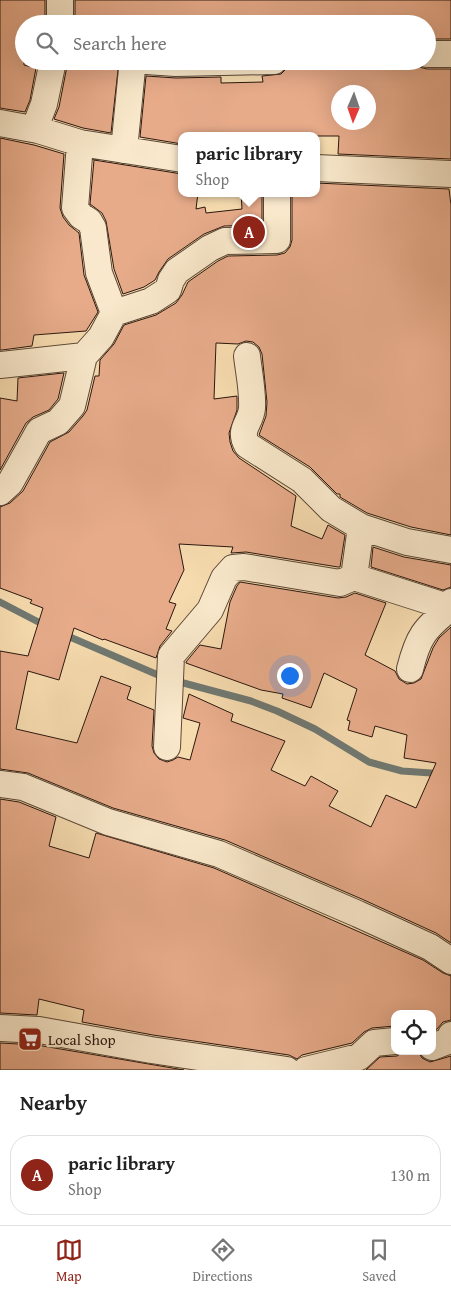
<!DOCTYPE html>
<style>
body{margin:0;font-family:"Gentium Book Plus",serif;background:#f2f2f2;color:#222}
.controls{position:absolute;right:15px;bottom:15px;display:grid;overflow:hidden;border-radius:10px;box-shadow:0 5px 20px #0002}
.controls button{width:45px;height:45px;display:grid;place-items:center;padding:0;border:0;border-bottom:1px solid #e0e0e0;background:#fff;color:#222;font:25px sans-serif}
.compass{position:absolute;left:331px;top:85px;width:45px;height:45px;border-radius:50%;background:#fff;box-shadow:0 5px 20px #0002;rotate:182deg}
.you{position:absolute;left:289px;top:675px;width:18px;height:18px;margin:-12px;border:4px solid #fff;border-radius:50%;background:#1a73e8;box-shadow:0 0 0 8px #1a73e833}
.badge{display:grid;place-items:center;width:32px;height:32px;border-radius:50%;background:#8f2418;color:#fff;font-size:16px;font-weight:700}
.pin{position:absolute;translate:-50% -50%;border:2px solid #fff;box-shadow:0 1px 5px #0006}
.popup{position:absolute;left:178px;top:132px;width:142px;height:65px;box-sizing:border-box;display:grid;place-content:center;border-radius:10px;background:#fff;filter:drop-shadow(0 1px 4px #0005);font-size:16px;white-space:nowrap;color:#767676}
.popup b{font-size:19px;color:#222}
.popup::after{content:'';position:absolute;left:50%;top:100%;margin-left:-10px;border:10px solid transparent;border-top-color:#fff}
.list{margin:0;padding:0;list-style:none}
h2{display:flex;justify-content:space-between;align-items:center;height:65px;margin:0;padding:0 20px;font-size:21px}
h2 small{font-size:16px;font-weight:400;color:#767676}
.list li{display:grid;grid-template-columns:32px 1fr auto;gap:15px;align-items:center;box-sizing:border-box;height:80px;margin:0 10px 10px;padding:0 10px;border:1px solid #e0e0e0;border-radius:20px}
.list b{display:block;font-size:19px;white-space:nowrap}
.list p{margin:0;font-size:16px;white-space:nowrap;color:#767676}
.list em{font-size:16px;font-style:normal;color:#767676}
.icon{flex:none;width:28px;height:28px;fill:none;stroke:currentColor;stroke-width:2;stroke-linecap:round;stroke-linejoin:round}
.map{position:relative;flex:none;width:451px;height:1070px;overflow:hidden}
.search{position:absolute;background:#fff;box-shadow:0 5px 20px #0002;left:15px;right:15px;top:15px;height:55px;display:flex;align-items:center;gap:12px;box-sizing:border-box;padding:0 18px;border-radius:28px;color:#767676;font-size:19px}
.sheet{height:155px;background:#fff}
nav{display:flex;justify-content:space-around;align-items:center;box-sizing:border-box;height:70px;border-top:1px solid #e0e0e0;background:#fff;font-size:14px;color:#767676}
nav a{display:grid;justify-items:center;gap:2px}
nav .on{color:#8f2418}
.map>svg:first-child{display:block}
</style>
<div class="map">
<svg width="451" height="1070" viewBox="0 0 451 1070">
<rect width="100%" height="100%" fill="#f6dbaf"/>
<filter id="stains"><feTurbulence type="fractalNoise" baseFrequency=".004" numOctaves="4"/><feColorMatrix values="0 0 0 0 .2 0 0 0 0 .09 0 0 0 0 .02 0 0 0 .5 -.17"/></filter>
<radialGradient id="worn" r=".72"><stop offset=".6" stop-color="#630" stop-opacity="0"/><stop offset="1" stop-color="#630" stop-opacity=".3"/></radialGradient>
<g fill="none" stroke-linecap="round" stroke-linejoin="round">
<path stroke="#707871" stroke-width="7" d="M 0,602 L 46,626
M 63,634 L 165,678
M 176,681 L 251,701 L 277,711 L 315,729 L 369,762 L 402,771 L 431,773 L 451,778"/>
</g>
<path fill="#e7ab8a" stroke="#2a170e" fill-rule="evenodd" d="M 0,0 L 45,0 L 45,24 L 24,24 L 24,65 L 36,68 L 30,100 L 25,112 L 0,108 Z
M 75,0 L 451,0 L 451,39 L 427,39 L 427,24 L 75,24 Z
M 68,61 L 119,61 L 111,133 L 83,128 L 54,119 L 59,107 Z
M 313,61 L 414,61 L 419,67 L 427,69 L 451,69 L 451,159 L 338,154 L 339,136 L 182,136 L 182,144 L 140,137 L 146,76 L 176,78 L 221,77 L 221,83 L 263,82 L 262,76 L 281,74 L 287,68 L 312,67 ZM 338,92 L 368,92 L 368,122 L 338,122 Z
M 0,138 L 34,145 L 64,154 L 60,208 L 63,217 L 69,225 L 79,233 L 84,275 L 98,312 L 86,331 L 34,335 L 32,346 L 2,350 L 0,350 Z
M 94,160 L 182,174 L 182,193 L 198,193 L 196,209 L 205,207 L 206,213 L 242,209 L 241,193 L 262,193 L 262,225 L 224,226 L 204,234 L 168,259 L 159,272 L 155,280 L 144,287 L 123,294 L 114,269 L 106,221 L 102,213 L 90,204 Z
M 316,183 L 449,189 L 451,205 L 451,535 L 411,527 L 367,513 L 340,497 L 340,494 L 337,494 L 310,467 L 259,435 L 266,416 L 267,402 L 262,354 L 259,347 L 253,342 L 246,341 L 238,344 L 216,343 L 214,399 L 237,396 L 237,410 L 229,433 L 230,442 L 233,451 L 239,458 L 296,496 L 291,526 L 322,539 L 328,525 L 345,535 L 340,567 L 338,567 L 246,552 L 231,553 L 233,547 L 179,544 L 184,570 L 169,602 L 176,604 L 166,629 L 172,631 L 160,646 L 156,658 L 104,639 L 103,640 L 74,628 L 59,680 L 28,671 L 16,729 L 77,743 L 101,676 L 131,687 L 127,699 L 154,710 L 152,746 L 154,753 L 159,759 L 167,762 L 173,760 L 178,757 L 190,760 L 200,723 L 183,718 L 189,694 L 233,714 L 231,721 L 285,741 L 271,770 L 305,786 L 311,776 L 338,791 L 329,806 L 371,827 L 386,795 L 416,808 L 436,763 L 404,758 L 407,735 L 375,726 L 372,737 L 348,730 L 350,721 L 347,720 L 357,689 L 324,673 L 311,708 L 282,698 L 283,694 L 261,690 L 186,663 L 186,662 L 200,645 L 221,649 L 230,602 L 237,586 L 240,582 L 338,598 L 346,597 L 355,593 L 386,603 L 365,655 L 395,671 L 399,679 L 407,684 L 414,683 L 421,679 L 433,648 L 439,638 L 451,627 L 451,943 L 436,933 L 364,900 L 225,840 L 113,808 L 28,773 L 0,769 L 0,651 L 28,656 L 43,608 L 30,603 L 32,600 L 0,588 L 0,507 L 10,503 L 23,491 L 50,442 L 69,432 L 83,416 L 87,410 L 95,376 L 99,376 L 100,360 L 114,344 L 124,325 L 156,315 L 176,303 L 182,295 L 188,282 L 218,261 L 228,256 L 277,255 L 285,253 L 290,247 L 292,240 L 292,193 L 316,193 Z
M 63,373 L 64,373 L 58,399 L 49,410 L 33,417 L 26,423 L 0,470 L 0,398 L 17,401 L 18,378 Z
M 373,547 L 404,557 L 451,565 L 451,587 L 443,590 L 371,567 Z
M 0,799 L 19,802 L 56,817 L 49,846 L 89,858 L 96,833 L 214,868 L 423,960 L 443,973 L 451,976 L 451,1020 L 443,1022 L 437,1029 L 432,1031 L 432,1014 L 395,1014 L 395,1026 L 372,1028 L 364,1032 L 352,1043 L 302,1055 L 297,1059 L 289,1055 L 153,1035 L 82,1022 L 84,1010 L 39,999 L 37,1015 L 0,1013 Z
M 0,1043 L 37,1045 L 184,1070 L 0,1070 Z
M 405,1051 L 418,1051 L 422,1058 L 430,1062 L 451,1056 L 451,1070 L 366,1070 L 380,1057 L 397,1056 Z"/>
<g fill="none" stroke-linecap="round" stroke-linejoin="round">
<g stroke="#5d4836" stroke-width="28">
<path id="street" d="M 60,24 L 60,0
M 427,54 L 451,54
M 146,61 L 176,63 L 274,61
M 0,123 L 38,130 L 80,143 L 182,159
M 38,130 L 39,117 L 44,104 L 53,61
M 124,150 L 132,69 L 135,62 L 138,61
M 316,168 L 451,174
M 114,313 L 151,301 L 168,290 L 171,280 L 177,271 L 210,248 L 225,241 L 277,240 L 277,193
M 247,356 C 249,373 253,391 252,408 C 251,423 238,429 247,445 L 302,480 L 331,509 L 361,527 L 354,577
M 0,365 L 84,356
M 0,492 L 10,483 L 39,431 L 58,422 L 72,406 L 84,356 L 101,337 L 114,313 L 99,273 L 93,228 L 89,221 L 81,216 L 75,208 L 80,143
M 361,527 L 407,542 L 451,550
M 410,669 C 418,637 424,629 450,608 L 451,602
M 167,747 L 171,656 L 210,610 L 224,578 L 233,568 L 244,567 L 340,583 L 354,577 L 451,608
M 0,784 L 23,787 L 108,822 L 219,854 L 358,914 L 430,947 L 451,961
M 0,1028 L 39,1030 L 151,1050 L 287,1070
M 432,1047 L 448,1041 L 451,1035
M 306,1070 L 359,1057 L 374,1043 L 395,1041"/>
</g>
<use href="#street" stroke="#f9e8cb" stroke-width="26"/>
</g>
<defs>
<g id="supermarket-square" transform="scale(1.25)"><rect x="-9" y="-9" width="18" height="18" rx="4" fill="#8f2418" stroke="#f9e8cb"/><path d="M-6-5.5h2.5l.6 2H6L4.5 2H-2.5L-4.4-4H-6ZM-1.5 3.2a1.3 1.3 0 1 0 .1 0ZM3 3.2a1.3 1.3 0 1 0 .1 0Z" fill="#fff"/></g>
</defs>
<g fill-rule="evenodd">
<use href="#supermarket-square" x="30" y="1039"/>
</g>
<g text-anchor="middle" dominant-baseline="central" stroke-width="4.5" stroke-linejoin="round" paint-order="stroke">
<g font-size="15" fill="#2a170e" stroke="#f9e8cb" text-anchor="start">
<text x="48" y="1039">Local Shop</text>
</g>
</g>
<rect width="100%" height="100%" filter="url(#stains)"/>
<rect width="100%" height="100%" fill="url(#worn)"/>
</svg>
<div class="controls">
<button><svg class="icon" aria-label="locate" viewBox="0 0 24 24"><circle cx="12" cy="12" r="6"/><path d="M12 2v4M12 18v4M2 12h4M18 12h4"/></svg></button>
</div>
<svg class="compass" viewBox="-18 -18 36 36"><path d="M0-13l5 13h-10z" fill="#e53935"/><path d="M0 13l5-13h-10z" fill="#767676"/></svg>
<div class="you"></div>
<div class="pin badge" style="left:249px;top:232px">A</div>
<div class="popup"><b>paric library</b>Shop</div>
<div class="search"><svg class="icon" aria-label="search" viewBox="0 0 24 24"><circle cx="10" cy="10" r="6"/><path d="M15 15l6 6"/></svg>Search here</div>
</div>
<section class="sheet">
<h2>Nearby<small></small></h2>
<ul class="list">
<li><span class="badge">A</span><div><b>paric library</b><p>Shop</p></div><em>130 m</em></li>
</ul>
</section>
<nav>
<a class="on"><svg class="icon" aria-label="map" viewBox="0 0 24 24"><path d="M3 6l6-2 6 2 6-2v14l-6 2-6-2-6 2zM9 4v14M15 6v14"/></svg>Map</a>
<a><svg class="icon" aria-label="directions" viewBox="0 0 24 24"><path d="M12 3l9 9-9 9-9-9zM9 14v-3h6M13 9l2 2-2 2"/></svg>Directions</a>
<a><svg class="icon" aria-label="saved" viewBox="0 0 24 24"><path d="M7 4h10v16l-5-4-5 4z"/></svg>Saved</a>
</nav>
